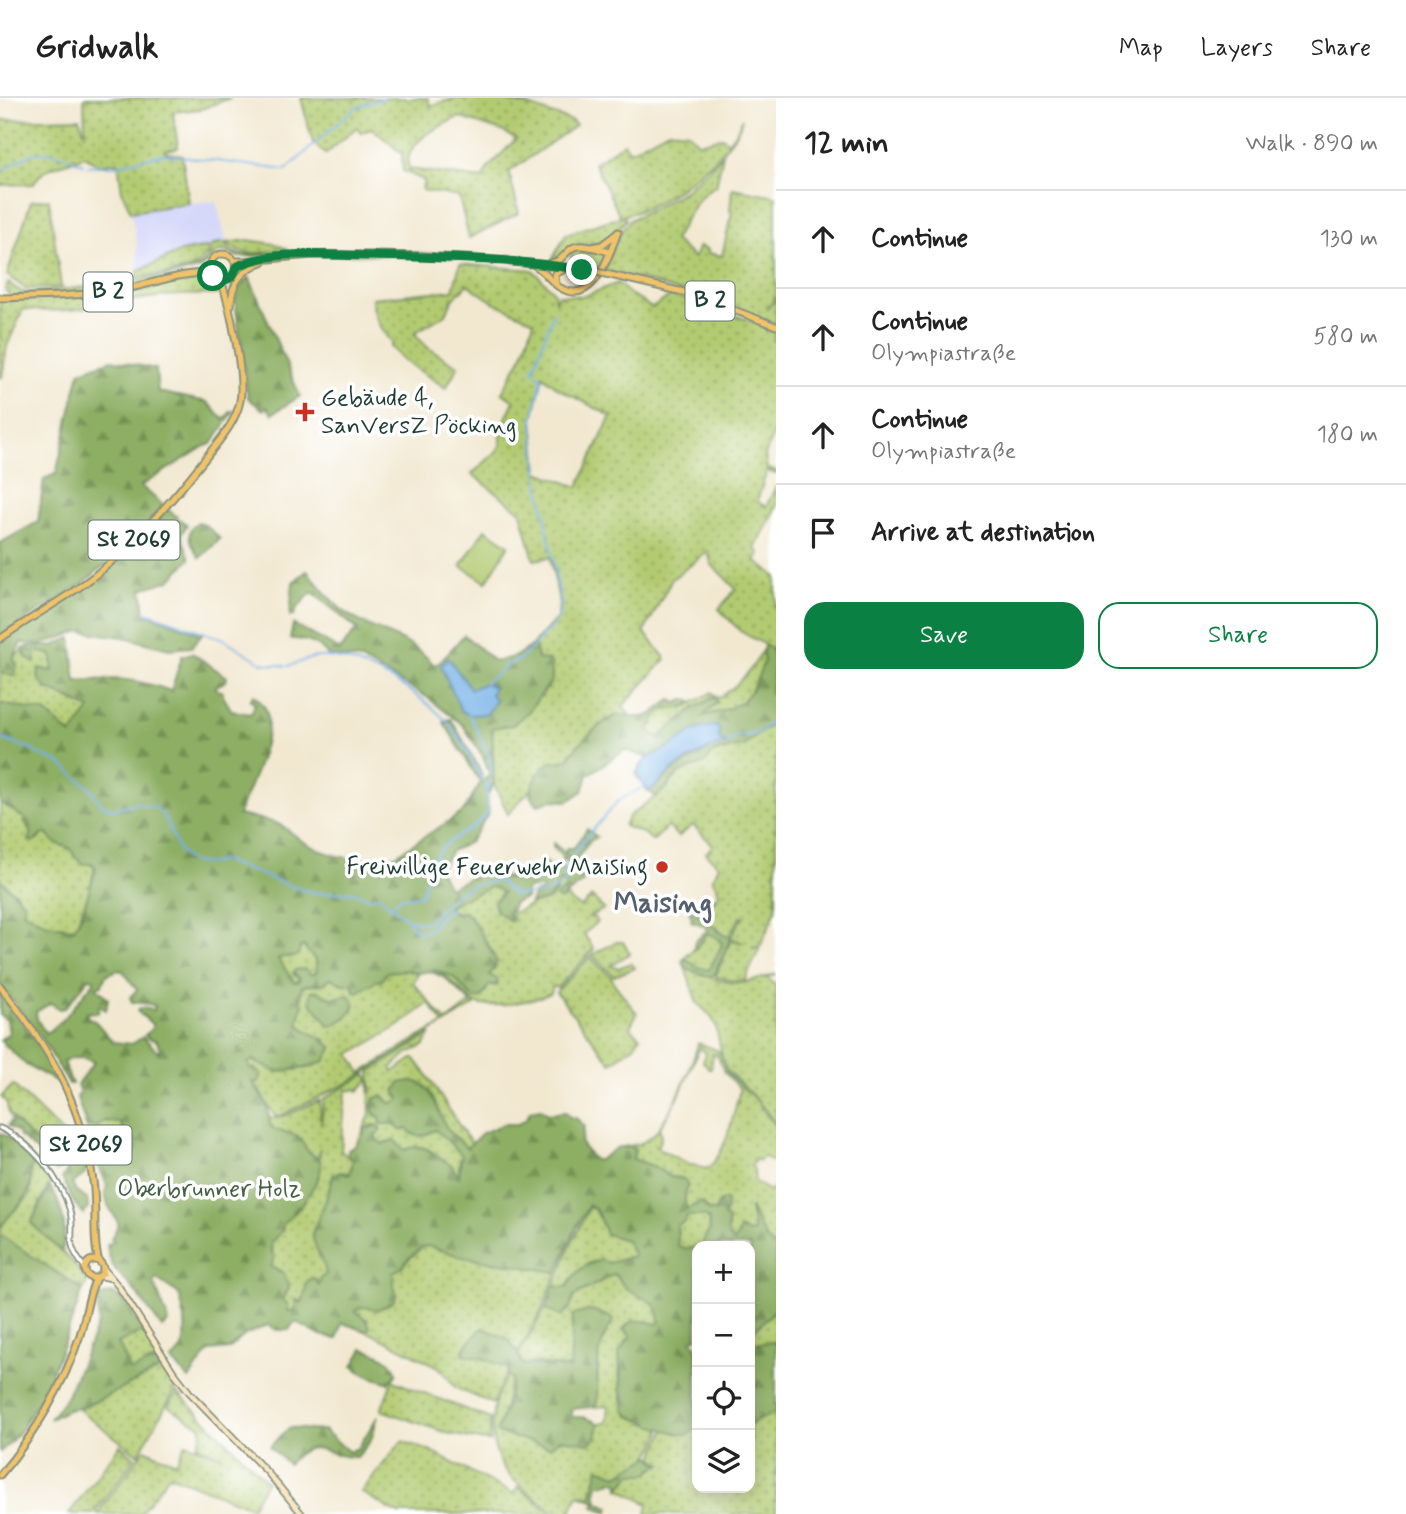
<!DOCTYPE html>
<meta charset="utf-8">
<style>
body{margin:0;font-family:Mynerve,sans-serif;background:#f2f2f2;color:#222}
.controls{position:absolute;right:21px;bottom:21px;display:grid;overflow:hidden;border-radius:14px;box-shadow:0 4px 18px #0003}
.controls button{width:63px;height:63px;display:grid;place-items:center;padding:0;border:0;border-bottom:2px solid #e0e0e0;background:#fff;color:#222;font:35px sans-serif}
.stop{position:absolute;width:21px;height:21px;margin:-16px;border:5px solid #0b8043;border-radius:50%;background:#fff}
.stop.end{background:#0b8043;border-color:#fff;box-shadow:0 2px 7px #0008}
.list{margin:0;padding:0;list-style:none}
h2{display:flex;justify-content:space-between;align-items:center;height:91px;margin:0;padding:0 28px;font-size:30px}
h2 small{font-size:23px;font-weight:400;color:#767676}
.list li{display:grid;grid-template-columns:46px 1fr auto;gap:21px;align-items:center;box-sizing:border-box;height:98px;padding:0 28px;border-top:2px solid #e0e0e0}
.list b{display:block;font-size:26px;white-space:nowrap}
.list p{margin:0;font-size:23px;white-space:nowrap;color:#767676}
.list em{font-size:23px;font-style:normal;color:#767676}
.actions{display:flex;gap:14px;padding:21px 28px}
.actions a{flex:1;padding:16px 0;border:2px solid #0b8043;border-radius:21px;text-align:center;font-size:24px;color:#0b8043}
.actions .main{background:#0b8043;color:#fff}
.icon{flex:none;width:38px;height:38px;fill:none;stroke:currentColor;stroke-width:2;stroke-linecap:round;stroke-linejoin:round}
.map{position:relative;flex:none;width:776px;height:1416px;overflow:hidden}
header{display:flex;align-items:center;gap:42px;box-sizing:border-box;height:98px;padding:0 35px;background:#fff;border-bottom:2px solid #e0e0e0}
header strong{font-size:33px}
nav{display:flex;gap:38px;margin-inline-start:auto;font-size:24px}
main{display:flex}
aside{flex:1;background:#fff}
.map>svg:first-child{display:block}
</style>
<header>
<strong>Gridwalk</strong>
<nav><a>Map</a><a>Layers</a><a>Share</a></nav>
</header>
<main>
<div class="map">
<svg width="776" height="1416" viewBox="0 0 776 1416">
<defs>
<pattern id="grass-dots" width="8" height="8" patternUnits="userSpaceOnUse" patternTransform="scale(1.75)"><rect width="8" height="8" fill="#b2cb71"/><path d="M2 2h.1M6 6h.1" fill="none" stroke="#90a65e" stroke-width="1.8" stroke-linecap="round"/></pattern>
<pattern id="forest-firs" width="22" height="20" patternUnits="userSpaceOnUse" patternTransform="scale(1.75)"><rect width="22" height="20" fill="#8daf63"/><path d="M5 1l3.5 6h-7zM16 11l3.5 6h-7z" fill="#739052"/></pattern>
</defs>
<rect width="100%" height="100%" fill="#fff"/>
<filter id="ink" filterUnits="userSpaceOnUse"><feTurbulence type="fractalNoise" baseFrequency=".0143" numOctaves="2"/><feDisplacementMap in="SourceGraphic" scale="14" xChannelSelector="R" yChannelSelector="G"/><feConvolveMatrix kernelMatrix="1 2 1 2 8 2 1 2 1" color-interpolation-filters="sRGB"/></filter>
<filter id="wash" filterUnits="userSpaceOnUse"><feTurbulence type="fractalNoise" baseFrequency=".00686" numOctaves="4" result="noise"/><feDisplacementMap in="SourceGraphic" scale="28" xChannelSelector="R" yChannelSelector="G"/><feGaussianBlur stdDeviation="1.57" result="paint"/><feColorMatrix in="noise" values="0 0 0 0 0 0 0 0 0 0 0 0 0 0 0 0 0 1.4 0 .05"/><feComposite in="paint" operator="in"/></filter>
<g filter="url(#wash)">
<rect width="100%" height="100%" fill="#f2e8d0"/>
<path fill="#d5d8f9" d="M 216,103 L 227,145 L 180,154 L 138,173 L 137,145 L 131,114 L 189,105 Z"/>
<path fill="url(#grass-dots)" stroke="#688452" stroke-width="2" fill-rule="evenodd" d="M 84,0 L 231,0 L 201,11 L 173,14 L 178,50 L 165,52 L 167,55 L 182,57 L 189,105 L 131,114 L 122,94 L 118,64 L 99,67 L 84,58 C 66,67 43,66 34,86 L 0,87 L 0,22 L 79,20 L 85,36 Z
M 301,0 L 428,0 L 430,8 L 456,0 L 513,0 L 512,5 L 526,7 L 572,23 L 576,27 L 509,74 L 519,115 L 469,140 L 459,99 L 422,92 L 424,82 L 403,73 L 402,56 L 372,30 L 361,35 L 357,29 L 326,56 L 313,45 ZM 459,19 L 502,33 L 516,41 L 488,70 L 482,81 L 409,71 C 401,45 440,28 459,19 Z
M 742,20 C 736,55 657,114 620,118 L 594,65 L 624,45 L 630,53 L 668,32 L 688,34 L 699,45 L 722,39 L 728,44 L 737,33 Z
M 723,56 L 716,88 C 697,94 684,126 674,142 L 694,160 L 699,148 L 708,152 L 708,155 L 722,158 L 732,114 L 730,113 L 732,90 L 776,98 L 776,199 L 766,212 L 776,201 L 776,226 L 644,182 L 604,173 L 618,138 L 630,122 L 683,94 L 707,73 Z
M 49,101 L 61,189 L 26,191 L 7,177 L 31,103 Z
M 620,119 L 624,118 L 626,122 L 606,143 L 591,147 L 581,146 L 551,164 L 566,136 Z
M 248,142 L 275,146 L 288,151 C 268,153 242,162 227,145 Z
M 220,145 L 224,145 L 232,154 L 241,157 L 368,153 L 472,157 L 494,160 L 513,157 L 513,160 L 504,161 L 312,155 L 237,159 L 224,153 C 211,154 210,166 199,171 L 130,188 L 91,195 L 10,198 L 6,193 L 8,185 L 22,194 L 30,195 C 59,192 187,179 203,166 C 210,160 210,154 213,147 Z
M 209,149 C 204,177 161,176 138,179 L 138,173 L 180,154 Z
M 576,151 L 605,154 L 601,172 L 576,167 L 570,158 Z
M 460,166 L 533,172 L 554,194 L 555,204 L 558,197 L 585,198 L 618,185 L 627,194 L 652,210 L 672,197 L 752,223 L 752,219 L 776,230 L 774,243 L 776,245 L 776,329 L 765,357 L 767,371 L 776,373 L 776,376 L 767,373 L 757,403 L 766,409 L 776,388 L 776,409 L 755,451 L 760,455 L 755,463 L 776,478 L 776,602 L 770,594 L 774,586 L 772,551 L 740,533 L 719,511 L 736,491 L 712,467 L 708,454 L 672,481 L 644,534 L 666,561 L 623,608 L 632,620 C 628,619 625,617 621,617 C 606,616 574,650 567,662 L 550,665 L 543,670 L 531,691 L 508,716 L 492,682 L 492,629 L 512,627 L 547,591 L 552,582 L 541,562 L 537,561 L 535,548 L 532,547 L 558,519 L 559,503 L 550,459 L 534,462 L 521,414 L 472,376 L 496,354 L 500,348 L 502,329 L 514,303 L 502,295 L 523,256 L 534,223 L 493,204 L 467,186 L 451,204 L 446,216 L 414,235 L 427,249 L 458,268 L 446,290 L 405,263 L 391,249 L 393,245 C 380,231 374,221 372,200 L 453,192 ZM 543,278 L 559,291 L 611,318 L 578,389 L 538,374 L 533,321 Z
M 199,178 C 212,178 221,183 225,196 C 205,197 184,196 164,198 C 117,203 70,218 23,211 L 7,248 L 2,279 L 0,280 L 0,203 C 49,201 98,199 147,191 C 165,187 181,181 199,178 Z
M 23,551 L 27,560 L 35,564 L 35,552 L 52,557 L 53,573 L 46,590 L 91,611 L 71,637 L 45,614 L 0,606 L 0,574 L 14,578 L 17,567 L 13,561 Z
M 762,553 L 764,563 C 750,602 745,608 703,618 L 714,599 L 694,610 L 661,638 L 652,637 L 649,632 L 658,615 L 669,609 L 686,609 L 712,594 L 718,600 C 736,590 752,572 762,553 Z
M 776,623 L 776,811 L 761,847 L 759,849 L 752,848 L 759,852 L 745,882 L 734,883 L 716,879 L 716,877 L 730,844 L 732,842 L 743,845 L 731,840 L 738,825 L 744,820 L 742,818 L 728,839 L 704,821 L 703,818 L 719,795 L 712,780 L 719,768 L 706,755 L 713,747 L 693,727 L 678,739 L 668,728 L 653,743 L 645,736 L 624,728 L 629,718 L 666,691 L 679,675 L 705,665 L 710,657 L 718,653 L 743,648 Z
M 0,704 L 24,720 L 31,736 L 30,742 L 36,743 L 45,735 L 55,745 L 71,751 C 77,763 84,765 95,768 L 88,798 L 75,830 L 47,826 L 24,814 L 16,795 L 3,786 L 0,781 Z
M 562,783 L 566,786 L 568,792 L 565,792 L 562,801 L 567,798 L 569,802 L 581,809 L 592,799 L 604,811 L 589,819 L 595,820 L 597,824 L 584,836 L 594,851 L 557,890 L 553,888 L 551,895 C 536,902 490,912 475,905 C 464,899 450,881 437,872 L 453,879 L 471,898 L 481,900 L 489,887 L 497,888 L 489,878 L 496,869 L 493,855 L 471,819 L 466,815 L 452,814 L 449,808 C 456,802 481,793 491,788 L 503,794 L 494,804 L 496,813 L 510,822 L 510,819 L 513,823 L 511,816 C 517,813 526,809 532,806 C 537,803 546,804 550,801 C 555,797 558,791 559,785 Z
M 709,834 L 719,840 L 722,847 L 709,873 L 697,869 L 684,860 L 688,855 L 689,856 Z
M 616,844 L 623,844 L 630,855 L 611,868 L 618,870 L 631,865 L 635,870 L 614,878 L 592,857 Z
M 302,847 L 316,863 L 317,874 L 311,877 L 306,872 L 295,872 L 294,877 L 300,882 L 294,884 L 278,861 L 282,859 L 295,859 Z
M 590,859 L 612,880 L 613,884 L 637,915 L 630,929 L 640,939 L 634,948 L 611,965 L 556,894 Z
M 402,872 L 419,875 L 413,885 L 445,922 L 448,923 L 471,905 L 445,880 L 429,873 L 432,872 L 448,881 L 475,905 L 475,907 L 348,985 L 280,1018 L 275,1018 L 254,984 L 259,984 L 260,974 L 247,968 L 250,962 L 278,974 L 309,970 L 323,964 L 331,953 L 325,942 L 306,933 L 298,926 L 302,908 L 301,889 L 323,886 L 330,880 L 345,886 L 352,886 L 354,893 L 357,894 L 376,883 L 382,882 L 387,874 ZM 429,905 L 444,926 L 415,941 L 361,975 L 350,956 L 399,928 Z
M 689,872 C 730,886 733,890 776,876 L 767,880 L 776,887 L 776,1026 L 758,1003 L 727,972 L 723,963 L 716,928 L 710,917 L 697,905 L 686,873 Z
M 431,936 L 424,948 L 408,955 L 391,970 L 393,974 L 414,960 C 436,987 451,1018 472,1046 L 466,1050 C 461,1042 452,1038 447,1030 C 434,1011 438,994 413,983 L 399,986 L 396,996 L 400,1000 L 392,1006 L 382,998 L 375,1000 L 373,1012 L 384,1026 L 394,1026 L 402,1032 L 408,1031 C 416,1040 424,1038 435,1032 C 445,1038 453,1049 462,1057 L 459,1065 L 459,1078 L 457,1078 C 453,1068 431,1050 421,1049 C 414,1048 409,1051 403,1052 L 394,1042 L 381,1046 L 375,1040 L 381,1031 L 377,1027 L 371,1027 L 363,1033 L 370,1017 L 369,982 L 358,993 L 357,991 L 346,993 L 341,1053 L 353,1062 L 349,1076 L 342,1074 L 332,1080 L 326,1102 L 312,1137 L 327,1175 L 319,1187 L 317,1182 L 309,1182 L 303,1201 L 299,1205 L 296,1202 L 294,1214 L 291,1215 L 287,1212 L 288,1208 L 283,1202 L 289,1190 L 284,1175 L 270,1167 L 274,1159 L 271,1146 L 283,1132 L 283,1125 L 300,1110 L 320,1077 L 320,1050 L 318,1060 L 307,1053 L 298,1038 L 274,1031 L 269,1025 L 270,1020 L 285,1018 L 320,1002 L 321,1027 L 324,1001 L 366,976 L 370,983 L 372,996 L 370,974 Z
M 698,945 L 719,953 L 727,975 L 755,1001 L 776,1029 L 776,1066 L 764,1058 L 759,1063 L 756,1061 L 751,1068 L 754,1071 L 755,1084 L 769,1093 L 776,1086 L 776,1102 L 772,1115 L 776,1113 L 776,1151 L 765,1140 L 750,1109 L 754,1134 L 749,1135 L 742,1132 L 734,1144 L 728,1138 L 728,1125 L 723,1117 L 727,1111 L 726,1102 L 719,1105 L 715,1113 L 709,1113 L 703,1105 L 698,1105 L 688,1111 C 683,1106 685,1094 688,1088 L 681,1080 L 671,1079 L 655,1069 L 633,1061 L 635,1052 L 623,1049 C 630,1047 639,1047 645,1043 C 667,1032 692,969 698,945 ZM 700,949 L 706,955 L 703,964 L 707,967 L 708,971 L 711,971 L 713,956 L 718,959 L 724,974 L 740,991 C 735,1011 725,1061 706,1071 L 686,1065 L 656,1049 C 662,1044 662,1037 659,1030 L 678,1000 Z
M 13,987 L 73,1045 L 68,1060 L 50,1047 L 44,1054 C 33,1036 7,1027 7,1005 L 1,999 Z
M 104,1023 L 121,1025 L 122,1030 L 136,1043 L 137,1050 L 129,1066 L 108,1059 L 98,1065 L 86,1028 L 97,1029 Z
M 40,1064 L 51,1082 L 31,1125 L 74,1165 L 87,1185 L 83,1192 L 0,1137 C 0,1118 21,1111 29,1097 C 33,1088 31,1078 31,1069 Z
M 590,1108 L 598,1116 L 606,1136 L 626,1142 L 634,1158 L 609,1165 C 590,1156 575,1176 566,1190 L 554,1188 L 572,1144 Z
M 687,1118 L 705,1118 L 709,1122 L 710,1131 L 701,1148 L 686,1151 L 678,1148 L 677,1127 L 684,1124 Z
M 428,1148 L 463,1159 L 557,1174 L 541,1214 L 518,1255 L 507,1240 L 483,1230 L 463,1252 L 464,1256 L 482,1260 L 509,1270 L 493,1306 L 456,1290 L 439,1269 L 366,1233 L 369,1229 L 354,1213 L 359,1209 C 381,1208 381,1216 397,1196 L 393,1186 L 393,1175 L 422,1149 Z
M 614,1176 C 619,1180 621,1185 625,1189 C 640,1204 658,1196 661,1223 L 657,1226 L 632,1223 L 624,1231 L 631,1238 C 629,1241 626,1244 624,1247 C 616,1261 619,1305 628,1318 L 658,1328 L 661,1333 C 651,1363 644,1363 617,1377 L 599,1370 L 591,1400 L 578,1397 L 570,1416 C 555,1416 549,1410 537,1401 C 527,1393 516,1386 508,1376 C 486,1348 488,1305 508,1277 L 512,1279 L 498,1335 L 550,1349 L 560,1341 L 589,1345 L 596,1340 L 599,1325 L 607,1325 L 609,1308 L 594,1309 L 597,1304 C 598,1282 596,1257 605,1236 C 607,1231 611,1226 614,1222 L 592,1212 L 570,1270 L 537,1265 L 526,1267 L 521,1264 L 519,1256 L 545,1211 L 557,1215 L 570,1210 L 574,1198 Z
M 776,1211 L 776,1244 L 750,1246 L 750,1232 L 753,1233 Z
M 143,1233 L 163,1263 L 151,1264 L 131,1274 L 118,1245 Z
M 161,1271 L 176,1290 L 138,1357 L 77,1310 L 84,1309 Z
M 391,1282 L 490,1321 L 490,1344 L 450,1336 L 381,1312 L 391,1286 L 387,1284 Z
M 177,1294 L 267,1383 L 251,1409 L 169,1377 L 140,1416 L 97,1416 L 145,1351 L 176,1365 L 186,1345 L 223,1359 L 197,1347 L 202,1337 L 201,1329 L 168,1308 Z
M 776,1314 L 776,1416 L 646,1416 L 648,1406 L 619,1390 L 632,1376 L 650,1375 L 653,1370 L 662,1366 L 653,1359 L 666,1330 L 678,1336 L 696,1332 L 697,1329 L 697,1390 L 750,1390 L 750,1326 Z
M 402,1343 L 427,1352 L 514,1396 L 518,1389 L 553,1416 L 398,1416 L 361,1394 Z
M 120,1347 L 135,1360 L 93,1416 L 69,1416 Z"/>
<path fill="url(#forest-firs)" stroke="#56764c" stroke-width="2" fill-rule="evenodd" d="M 249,179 L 300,298 L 272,316 L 267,309 L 263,312 L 248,300 L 235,203 L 239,189 Z
M 112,262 L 156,271 L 158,294 L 207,304 L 224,322 L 231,313 L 234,313 L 212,346 L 205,348 L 141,388 L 164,408 L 123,451 L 85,484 L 0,539 L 0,445 L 38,424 L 44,381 L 56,376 L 80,273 Z
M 167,411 L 187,427 L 181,436 L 190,461 L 170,482 L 142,491 L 145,515 L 202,536 L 191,549 L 169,551 L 128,540 L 81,533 L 42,546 L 21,545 L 13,561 L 17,569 L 14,578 L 0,574 L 0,546 L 105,474 L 127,456 Z
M 198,424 L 207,428 L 220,441 L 200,460 C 192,447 182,434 198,424 Z
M 307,473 C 320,488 332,506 349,517 C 377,535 412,540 434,567 L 439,565 L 464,537 L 495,564 L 516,558 L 532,547 L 535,548 L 538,561 L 549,562 L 552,567 L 552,582 L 528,614 L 512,627 L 492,630 L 494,686 L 487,698 L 489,714 L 470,744 L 451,753 L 439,772 L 449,790 L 487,771 L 498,779 L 518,779 L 542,770 L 542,764 L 544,763 L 547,765 L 552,778 L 561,767 L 571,779 L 573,777 L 570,763 L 563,764 L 563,760 L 553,749 L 553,745 L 566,756 L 566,750 L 574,750 L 587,731 L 597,739 L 590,743 C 587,749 578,755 578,762 C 577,771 584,775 583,784 L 560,802 L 556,799 L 564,792 L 568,791 L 564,784 L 560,783 C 552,799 551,804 530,805 L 535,795 L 541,794 L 542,791 L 540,789 L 526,791 L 526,800 L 513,805 L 512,812 L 508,816 L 510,823 L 496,813 L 494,804 L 503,795 L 496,790 L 490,789 L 451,806 L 449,809 C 453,817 457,815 465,814 L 478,830 L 497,864 L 489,878 L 497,880 L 498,886 L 489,887 L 481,900 L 475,901 L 453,879 L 435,872 L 419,875 L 409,872 L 387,874 L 382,882 L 376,883 L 356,895 L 352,886 L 343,886 L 331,880 L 323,886 L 303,887 L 300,893 L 302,908 L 298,926 C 308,936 324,939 332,950 L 325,963 L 305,970 L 276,974 L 253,962 L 248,965 L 250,971 L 260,974 L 259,984 L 253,984 L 268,1010 L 270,1027 L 274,1031 L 298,1038 C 303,1043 305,1051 310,1055 C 315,1059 321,1060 321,1067 C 322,1082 296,1116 283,1125 L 283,1132 L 271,1144 L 271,1153 L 274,1159 L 271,1169 L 284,1175 L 289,1190 L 283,1202 L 288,1207 L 288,1213 L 294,1214 L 296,1201 L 299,1205 L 302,1204 L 308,1182 L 314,1180 L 319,1187 L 321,1179 L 326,1176 C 324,1161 313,1150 312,1135 L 326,1102 L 333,1078 L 339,1074 L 350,1076 L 353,1063 L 348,1057 L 348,1052 L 355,1048 L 366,1030 L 379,1028 L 380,1033 L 375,1039 L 382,1046 L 394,1042 L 404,1052 L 414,1049 L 425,1050 L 452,1068 L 459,1079 L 462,1057 C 453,1049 445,1039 435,1032 C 423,1038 417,1042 407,1031 L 400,1032 L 394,1026 L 381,1026 L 380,1019 L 374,1016 C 372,1010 371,1005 375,1000 L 382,998 L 392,1006 L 400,1000 L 395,993 L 400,985 C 434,975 434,1011 447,1030 C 452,1038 461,1043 467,1050 L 482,1035 L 504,1026 L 518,1026 L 526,1021 L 530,1013 L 541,1011 L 548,1016 L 566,1014 L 571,1020 L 576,1020 L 584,1028 L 581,1046 L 594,1062 L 599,1062 L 618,1049 L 634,1050 L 633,1061 L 655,1069 L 671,1079 L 684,1081 L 688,1088 C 685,1094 683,1105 687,1111 L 701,1104 L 709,1113 L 715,1113 L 720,1103 L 726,1102 L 727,1111 L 723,1117 L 728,1122 L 728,1138 L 734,1144 L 740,1132 L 749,1135 L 754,1134 L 750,1109 L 765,1140 L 776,1151 L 776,1211 L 753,1234 L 750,1232 L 750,1148 L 701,1148 L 710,1131 L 709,1122 L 705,1118 L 687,1118 L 684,1124 L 677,1127 L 678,1148 L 686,1151 L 697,1149 L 697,1239 L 691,1242 L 697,1248 L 697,1329 L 688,1337 C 676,1336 630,1322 624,1312 L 619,1255 L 631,1238 L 623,1232 C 632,1218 643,1223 657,1226 L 660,1224 C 658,1196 640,1204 625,1189 C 621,1185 619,1180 614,1176 L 574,1198 L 570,1210 L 561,1218 L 545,1211 L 554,1188 L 567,1189 C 575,1174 583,1167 601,1162 L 609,1165 L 634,1158 L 626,1142 L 606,1136 L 596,1112 L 589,1107 L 576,1130 L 557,1174 L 463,1159 L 428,1148 L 422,1149 L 408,1161 L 402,1169 L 393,1175 L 393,1186 L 397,1196 L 393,1204 L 377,1212 C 369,1209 362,1207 355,1213 L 366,1221 L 370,1229 L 366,1233 L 342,1225 L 337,1241 L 317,1236 L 298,1225 L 293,1225 L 289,1232 L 277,1232 L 268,1227 L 245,1237 L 229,1251 L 209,1253 L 189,1281 L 171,1262 C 193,1247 185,1218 179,1196 L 157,1181 L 153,1183 L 169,1224 L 162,1230 C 153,1218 145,1205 135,1193 C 121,1176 109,1172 107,1147 L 114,1143 L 111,1141 L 119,1126 L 108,1107 L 105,1096 L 107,1087 L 98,1066 C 106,1056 119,1062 129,1066 L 137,1050 L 136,1043 L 123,1032 L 120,1024 L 104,1023 L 97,1029 L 86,1028 L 77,999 L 80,993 L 77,987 L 94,964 C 83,958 73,959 63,964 L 72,986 L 69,986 L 39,936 L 0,886 L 0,781 L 24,805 L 24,814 L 47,826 L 74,831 L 81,819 L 96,771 L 93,766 L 84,766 L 75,759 L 70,750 L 55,745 L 47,736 L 44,735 L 35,743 L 29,743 L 31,736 L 24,720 L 0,704 L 0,606 L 45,614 L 71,637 L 90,611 L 46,590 L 38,580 L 39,570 L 53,573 L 52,557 L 35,552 L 35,565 L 27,560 L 23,551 L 29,548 L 53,548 L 71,540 L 76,583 C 116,580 132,579 171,593 L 182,558 L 192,555 L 227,579 L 226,583 L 216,588 L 216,591 L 223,594 L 223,598 L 232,613 L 251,616 L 255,606 L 250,602 L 254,597 C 259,602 266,608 267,615 C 273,643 248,690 238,717 C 251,720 268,721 280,727 C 288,731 295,738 302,743 C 329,759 366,768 396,757 L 463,714 L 481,684 L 490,677 L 482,657 L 463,627 L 427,599 L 361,562 L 328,558 C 320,546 304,540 290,541 L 293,526 L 340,552 L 357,531 L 312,494 L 296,511 L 294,518 L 290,518 L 293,484 ZM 304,848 L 316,863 L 317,874 L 311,877 L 305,871 L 295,872 L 293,875 L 300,881 L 298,884 L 294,884 L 278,861 L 282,859 L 295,859 L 299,855 L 300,849 ZM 116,872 L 123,873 L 137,892 L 130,899 L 132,904 L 150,906 L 155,908 L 154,912 L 140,910 L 137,913 L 152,926 L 152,931 L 145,937 L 148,940 L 157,943 L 160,953 L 158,954 L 143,939 L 132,946 L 113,944 L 96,924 L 86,918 L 89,914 L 98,915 L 99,908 L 106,912 L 108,900 L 96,889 L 102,887 L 106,877 ZM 89,880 L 94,881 L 94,884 C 81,898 62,928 45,935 L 37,921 L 36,914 L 51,905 L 59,911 L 65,910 Z
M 765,547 L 772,551 C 774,565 775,582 770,594 L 776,602 L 776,623 L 743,648 L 718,653 L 710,656 L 709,660 L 705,665 L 679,675 L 657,699 L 648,693 L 675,671 L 713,649 L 725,646 L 718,639 L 718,628 L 694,632 L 675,646 L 648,660 L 625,652 L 588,677 L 583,693 L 568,703 L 552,702 L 538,707 L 530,698 C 531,689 541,668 550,665 C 556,663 561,664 567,662 C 574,650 607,616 621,617 C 631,618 638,621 648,618 C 657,614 662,607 671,602 L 677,605 L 687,601 L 692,604 C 673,619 665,597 649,632 L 657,639 L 661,638 L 694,610 L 714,599 L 717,604 L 703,618 C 745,608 750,602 764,563 L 762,553 Z
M 451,621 L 480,672 L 482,677 L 479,682 L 443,623 Z
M 715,799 L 703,819 L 723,837 L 731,839 L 717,872 L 714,877 L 710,878 L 686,871 L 682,863 L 685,860 L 697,869 L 709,872 L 722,847 L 721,842 L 708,835 L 694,852 L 694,845 L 708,831 L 700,826 L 691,823 L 692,819 L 689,814 L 692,811 L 700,817 Z
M 314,892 L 332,900 L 349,897 L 355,906 C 352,918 340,924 330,928 L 310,904 L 311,894 Z
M 0,895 L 39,947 L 61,986 L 26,967 L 0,942 L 9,935 L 7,922 L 0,917 Z
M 13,1020 C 21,1032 35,1040 44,1054 L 50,1047 L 68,1060 L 73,1051 C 71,1060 65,1071 56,1073 L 46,1061 L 19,1038 L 18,1034 L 8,1028 Z
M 0,1035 C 16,1041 26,1053 36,1066 L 31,1069 C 33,1105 16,1104 0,1131 Z
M 81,1047 L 86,1065 L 85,1076 L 72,1086 L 76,1094 L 87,1101 L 88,1110 L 84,1116 L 74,1105 L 62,1080 L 77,1058 L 78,1049 Z
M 50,1088 C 63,1109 68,1130 62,1154 L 31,1125 Z
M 0,1137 L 83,1192 C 64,1242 42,1319 0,1354 Z
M 112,1195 L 123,1201 L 143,1233 L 118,1245 L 131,1273 L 151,1264 L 160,1265 L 161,1271 L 84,1309 L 67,1312 L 50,1321 L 67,1298 L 98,1226 L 99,1198 Z
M 592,1212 L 610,1219 L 614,1223 C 595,1245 597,1277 597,1304 L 594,1309 L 571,1311 L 572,1319 L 584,1319 L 599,1325 L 596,1340 L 589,1345 L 560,1341 L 550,1349 L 498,1335 L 497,1332 L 506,1309 L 512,1281 L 508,1277 L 510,1271 L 482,1260 L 463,1256 L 465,1249 L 482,1230 L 509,1241 L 523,1266 L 570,1270 L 573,1217 Z
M 776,1244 L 776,1314 L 750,1326 L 750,1246 Z
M 363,1251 C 377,1255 391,1260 397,1275 L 393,1281 L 387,1284 C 374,1280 363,1277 353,1268 Z
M 378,1318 L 371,1342 L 357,1359 C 326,1361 315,1334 288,1366 L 270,1349 C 298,1316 293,1336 324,1332 L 349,1354 L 358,1350 Z
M 650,1358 L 658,1365 L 662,1366 L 653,1370 L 649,1376 L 632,1376 L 619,1390 L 619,1385 L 613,1382 L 605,1386 L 598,1386 L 596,1396 L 599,1405 L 610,1409 L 608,1414 L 594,1409 L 596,1403 L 578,1397 L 591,1399 L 599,1370 L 617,1377 Z"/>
<path fill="#b2cb71" stroke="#688452" stroke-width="2" d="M 485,431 L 509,447 L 486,484 L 461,468 Z"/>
<path fill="#76b1e7" stroke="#4a778e" stroke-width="2" d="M 448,560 L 471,591 L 485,585 L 494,589 L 491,596 L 496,602 L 487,616 L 469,617 L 461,613 L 441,568 Z
M 713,628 L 719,630 L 720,642 L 727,645 C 714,647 680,665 670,674 C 663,681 657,689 648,693 L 636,677 C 642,656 663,656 678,644 C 691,634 696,630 713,628 Z"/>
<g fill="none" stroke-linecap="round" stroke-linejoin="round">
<path stroke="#76b1e7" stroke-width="2" d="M 88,68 L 114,68 L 163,56 L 286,72 L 356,9 L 384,0
M 0,74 C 38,50 41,48 83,66
M 144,513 L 206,535
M 208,536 L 222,540 L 262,565 L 285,568
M 288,568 C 297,566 308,560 318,559 C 361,557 422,596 449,626 C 463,642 472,663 482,681
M 485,585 L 508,567 L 519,562 L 532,550 L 558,521 L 561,505 L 538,380 L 534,341 L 533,321 L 542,280 L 533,272 L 554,214
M 469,617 L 490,659 L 492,677
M 0,640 L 31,651 L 40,657 L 60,665 L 89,689 L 102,707 L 113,711 L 136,705 L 157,710 L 165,720 L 178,751 L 185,760 L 192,764 L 210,766 L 222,762 L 299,791 L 319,795 L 351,794 L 367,799 L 378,798 C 396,809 404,827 428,824 C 452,797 462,785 499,783 L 514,797 C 532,797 555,797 567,782 L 565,770 L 578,749 L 618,703 L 643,689
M 727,644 L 739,638 L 759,635 L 776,620
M 484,683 L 488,691
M 392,808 L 401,799 L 420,798 C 427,785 428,765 439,753 C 455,735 475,734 489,712 L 486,695 L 491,684
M 409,824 L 418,835 C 436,834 436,817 451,811"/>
</g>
</g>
<g filter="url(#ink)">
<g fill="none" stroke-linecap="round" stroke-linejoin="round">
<g stroke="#889282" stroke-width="7">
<path id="tertiary" d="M 0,1030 C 30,1043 62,1082 70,1113 C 77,1142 62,1141 85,1170"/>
</g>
<g stroke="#889282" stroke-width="8">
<path id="secondary" d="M 104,1171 L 119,1189 L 173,1273 L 190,1295 L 267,1374 L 302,1416
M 100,1178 L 110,1180"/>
</g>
<g stroke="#889282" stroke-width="9">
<path id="primary" d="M 591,149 L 602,147 L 616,136
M210 169a13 13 0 1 1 26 0a13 13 0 1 1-26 0Z
M 235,163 C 262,163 289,158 316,157 C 409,156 504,160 596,174
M 550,165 C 563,164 564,154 574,149 C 583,145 600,152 610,154
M 534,167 C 545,173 550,183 559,189 C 594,211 609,156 618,134
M 606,176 L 692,196 L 776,228
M 556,186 L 555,176 L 565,171
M 0,200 C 40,199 80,198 120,192 C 150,187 180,174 211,175
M 231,207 C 231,183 244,171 264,163
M 0,541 C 30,519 64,502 93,479 C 135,446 171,404 204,362 C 217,345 236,325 240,303 C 245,278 230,208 221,182
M 0,888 C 50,951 81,1003 93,1083 C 97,1105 92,1145 99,1163
M85 1171a9 9 0 1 1 18 0a9 9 0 1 1-18 0Z
M 0,1377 C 35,1336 63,1289 80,1237 C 86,1218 88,1197 96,1180"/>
</g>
<use href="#tertiary" stroke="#fff" stroke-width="3.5"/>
<use href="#secondary" stroke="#f9e7c3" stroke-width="4.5"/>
<use href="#primary" stroke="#f1c369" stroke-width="5"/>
<g stroke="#889282" stroke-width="9" stroke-linecap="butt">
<path id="primary-bridge" d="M 596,174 L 606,176"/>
</g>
<use href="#primary-bridge" stroke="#f1c369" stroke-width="5"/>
</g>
</g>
<g fill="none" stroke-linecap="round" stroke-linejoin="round" filter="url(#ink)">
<path stroke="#0b8043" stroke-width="9" d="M 213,178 C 223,185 234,182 236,169 C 273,150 334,158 374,158 C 443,160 514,160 582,172"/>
</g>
<g fill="#c8321e" stroke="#fff" stroke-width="2.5">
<path d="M301.5 303.5h7v7h7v7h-7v7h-7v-7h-7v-7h7z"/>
<circle cx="662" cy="769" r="7"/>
</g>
<g text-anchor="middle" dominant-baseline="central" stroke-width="7" stroke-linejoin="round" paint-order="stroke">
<g fill="#fff" stroke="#627771" stroke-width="2">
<rect x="83.5" y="174.5" width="49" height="39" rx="5"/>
<rect x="685.5" y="183.5" width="49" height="39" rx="5"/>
<rect x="88.5" y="422.5" width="91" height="39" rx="5"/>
<rect x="40.5" y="1027.5" width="91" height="39" rx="5"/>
</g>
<g font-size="23" font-weight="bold" fill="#1f3d34">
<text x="108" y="194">B 2</text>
<text x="710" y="203">B 2</text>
<text x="134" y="442">St 2069</text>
<text x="86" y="1047">St 2069</text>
</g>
<g font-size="24" fill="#1f3d34" stroke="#fff" text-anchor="start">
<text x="321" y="300">Gebäude 4,<tspan x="321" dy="28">SanVersZ Pöcking</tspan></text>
<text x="648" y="769" text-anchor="end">Freiwillige Feuerwehr Maising</text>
</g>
<g font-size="24" fill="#446043" stroke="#fff">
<text x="209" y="1091">Oberbrunner Holz</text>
</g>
<g font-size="28" font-weight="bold" fill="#56606f" stroke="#fff">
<text x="663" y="806">Maising</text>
</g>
</g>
</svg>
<div class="controls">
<button>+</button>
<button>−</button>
<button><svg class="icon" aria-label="locate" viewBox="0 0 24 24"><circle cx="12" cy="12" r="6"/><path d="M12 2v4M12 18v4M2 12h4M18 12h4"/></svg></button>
<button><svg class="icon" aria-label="layers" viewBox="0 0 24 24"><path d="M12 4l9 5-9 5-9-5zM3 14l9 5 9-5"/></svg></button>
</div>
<div class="stop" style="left:213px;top:178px"></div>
<div class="stop end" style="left:582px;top:172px"></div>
</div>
<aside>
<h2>12 min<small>Walk · 890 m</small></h2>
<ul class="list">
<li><svg class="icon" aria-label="ahead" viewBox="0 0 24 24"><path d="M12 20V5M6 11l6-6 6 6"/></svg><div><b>Continue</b></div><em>130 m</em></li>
<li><svg class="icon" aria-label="ahead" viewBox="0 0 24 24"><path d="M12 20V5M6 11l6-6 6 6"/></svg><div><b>Continue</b><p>Olympiastraße</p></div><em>580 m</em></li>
<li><svg class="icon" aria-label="ahead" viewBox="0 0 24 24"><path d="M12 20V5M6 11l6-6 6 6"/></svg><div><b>Continue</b><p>Olympiastraße</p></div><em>180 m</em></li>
<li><svg class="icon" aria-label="arrive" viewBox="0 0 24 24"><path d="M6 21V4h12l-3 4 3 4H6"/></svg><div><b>Arrive at destination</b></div></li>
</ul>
<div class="actions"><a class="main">Save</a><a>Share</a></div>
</aside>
</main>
